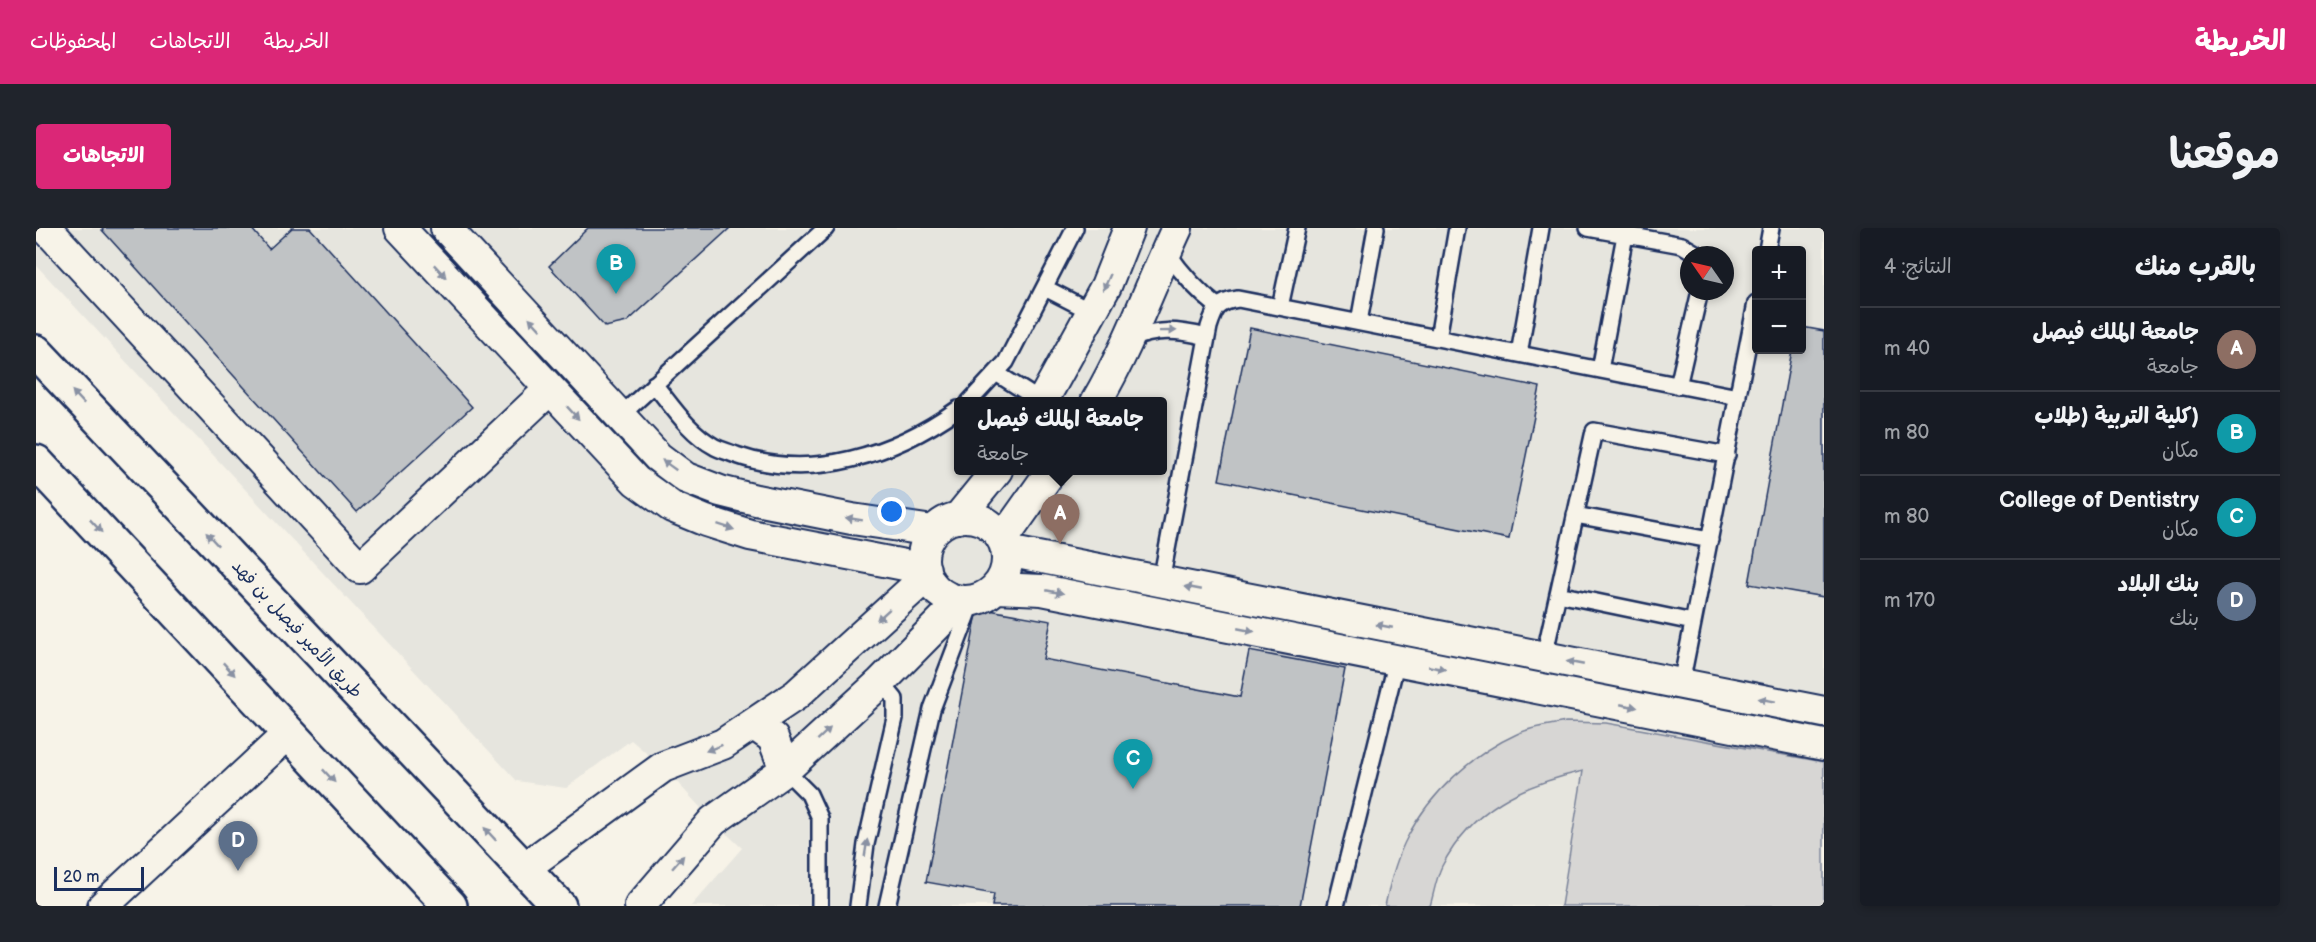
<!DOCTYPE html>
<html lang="ar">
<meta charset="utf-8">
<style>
body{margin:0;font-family:"Balsamiq Sans","Playpen Sans Arabic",sans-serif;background:#20242c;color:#f1f3f6;direction:rtl}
.controls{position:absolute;right:18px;top:18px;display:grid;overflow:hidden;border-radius:6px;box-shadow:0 3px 9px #0003}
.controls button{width:54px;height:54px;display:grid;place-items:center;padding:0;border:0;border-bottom:2px solid #363941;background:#171b24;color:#f1f3f6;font:30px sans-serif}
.compass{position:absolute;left:1644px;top:18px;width:54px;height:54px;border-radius:50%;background:#171b24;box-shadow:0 3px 9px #0003;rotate:304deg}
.scale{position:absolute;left:18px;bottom:15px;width:90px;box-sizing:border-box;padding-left:6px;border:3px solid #1b2f5e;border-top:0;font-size:16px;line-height:21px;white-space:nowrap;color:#1b2f5e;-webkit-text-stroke:4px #f7f3e8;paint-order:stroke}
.you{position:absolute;left:856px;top:284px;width:21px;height:21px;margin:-15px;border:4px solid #fff;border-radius:50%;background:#1a73e8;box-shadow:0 0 0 9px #1a73e833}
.badge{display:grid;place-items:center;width:39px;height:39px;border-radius:50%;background:#db2777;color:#fff;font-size:20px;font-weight:700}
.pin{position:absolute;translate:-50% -50px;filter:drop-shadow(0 2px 3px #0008)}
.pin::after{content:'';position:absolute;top:32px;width:21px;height:18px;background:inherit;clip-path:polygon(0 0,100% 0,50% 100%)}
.popup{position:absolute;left:918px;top:169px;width:213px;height:78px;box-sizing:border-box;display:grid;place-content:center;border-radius:6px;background:#171b24;filter:drop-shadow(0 2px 4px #0005);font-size:20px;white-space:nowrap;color:#9ea1a6}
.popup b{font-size:22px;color:#f1f3f6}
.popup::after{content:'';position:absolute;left:50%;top:100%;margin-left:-12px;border:12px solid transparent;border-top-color:#171b24}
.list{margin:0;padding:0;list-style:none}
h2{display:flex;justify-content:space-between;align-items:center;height:78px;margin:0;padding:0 24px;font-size:26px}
h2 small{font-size:20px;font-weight:400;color:#9ea1a6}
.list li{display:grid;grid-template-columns:39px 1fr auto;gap:18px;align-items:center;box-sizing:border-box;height:84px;padding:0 24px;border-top:2px solid #363941}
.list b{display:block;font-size:22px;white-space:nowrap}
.list p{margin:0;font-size:20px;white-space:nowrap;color:#9ea1a6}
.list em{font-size:20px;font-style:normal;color:#9ea1a6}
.map{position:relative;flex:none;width:1788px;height:678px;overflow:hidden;direction:ltr;border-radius:6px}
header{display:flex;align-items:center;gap:36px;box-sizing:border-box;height:84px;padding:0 30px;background:#db2777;color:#fff}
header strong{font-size:28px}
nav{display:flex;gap:33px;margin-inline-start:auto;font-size:21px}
.intro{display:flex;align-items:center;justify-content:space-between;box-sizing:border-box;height:144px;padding:0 36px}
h1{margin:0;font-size:42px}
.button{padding:15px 27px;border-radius:6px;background:#db2777;color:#fff;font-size:21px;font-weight:700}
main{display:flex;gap:36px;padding:0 36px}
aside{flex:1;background:#171b24;border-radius:6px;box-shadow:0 3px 9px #0003}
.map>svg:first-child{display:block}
</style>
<header>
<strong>الخريطة</strong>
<nav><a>الخريطة</a><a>الاتجاهات</a><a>المحفوظات</a></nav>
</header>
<div class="intro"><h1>موقعنا</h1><a class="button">الاتجاهات</a></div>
<main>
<aside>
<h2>بالقرب منك<small>النتائج: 4</small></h2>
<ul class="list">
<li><span class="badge" style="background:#8d6e63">A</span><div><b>جامعة الملك فيصل</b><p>جامعة</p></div><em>40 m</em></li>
<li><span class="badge" style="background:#0f9aa8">B</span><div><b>(كلية التربية (طلاب</b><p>مكان</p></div><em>80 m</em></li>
<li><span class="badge" style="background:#0f9aa8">C</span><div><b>College of Dentistry</b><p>مكان</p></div><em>80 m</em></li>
<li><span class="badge" style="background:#5c6f8a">D</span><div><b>بنك البلاد</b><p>بنك</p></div><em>170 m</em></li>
</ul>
</aside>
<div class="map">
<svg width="1788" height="678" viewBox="0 0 1788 678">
<rect width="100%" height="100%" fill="#f7f3e8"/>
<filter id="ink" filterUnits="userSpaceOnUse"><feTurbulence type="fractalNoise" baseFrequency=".0167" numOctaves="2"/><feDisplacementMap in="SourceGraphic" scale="12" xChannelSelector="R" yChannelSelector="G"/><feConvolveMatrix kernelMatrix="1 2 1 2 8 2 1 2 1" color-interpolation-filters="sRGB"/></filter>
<g filter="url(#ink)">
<path fill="#e6e5de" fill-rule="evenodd" d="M 0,0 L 1788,0 L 1788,678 L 655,678 L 706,620 L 677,593 L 627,539 L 595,512 L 530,560 L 481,553 L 0,37 ZM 1720,22 L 1766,22 L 1766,122 L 1720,122 ZM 1653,27 L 1689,27 L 1689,63 L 1653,63 ZM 922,174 L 1126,174 L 1126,242 L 922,242 Z"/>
<path fill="#d7d6d4" stroke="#798299" stroke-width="1.5" d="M 1530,494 L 1570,495 L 1788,534 L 1788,678 L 1525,678 L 1547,543 C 1486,557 1436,580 1406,638 C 1400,650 1398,665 1394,678 L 1349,678 C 1354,654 1360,630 1372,608 C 1394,565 1437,526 1481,506 C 1495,499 1514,497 1530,494 Z"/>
<path fill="#c0c3c5" stroke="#1b2f5e" stroke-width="1.5" d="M 68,0 L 215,0 L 233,21 L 256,0 L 274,0 L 436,179 L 321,284 L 66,2 Z
M 552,0 L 694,0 L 591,94 L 569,99 L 513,38 Z
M 1766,99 L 1788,103 L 1788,369 L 1713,356 L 1756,122 L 1766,122 Z
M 1214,100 L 1504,159 L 1473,311 L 1183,252 Z
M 942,380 L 1015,393 L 1007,431 L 1204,469 L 1213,423 L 1309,441 L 1264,678 L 956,678 L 958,666 L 890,654 Z"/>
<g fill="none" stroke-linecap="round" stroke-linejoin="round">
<g stroke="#1b2f5e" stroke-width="20">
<path id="lane" d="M 1552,0 L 1646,17 L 1663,27
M 1731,22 L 1735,0
M 1131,24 C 1146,46 1161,63 1182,79
M 1009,60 L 1056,84
M 1244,79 L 1261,0
M 1323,94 L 1340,0
M 1402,110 L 1421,0
M 1093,112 C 1122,100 1141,102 1171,109
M 1483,126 L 1505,0
M 1564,142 L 1589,7
M 960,145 L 1006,174
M 618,156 C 636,178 653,205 679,219 C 685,222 693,224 700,227 C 776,254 859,226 922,181
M 1642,158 L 1664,63
M 933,174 L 970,134 L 1039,0
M 584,188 L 790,0
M 1539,287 L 1674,312
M 1125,353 L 1173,99 C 1179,80 1182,74 1202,71 L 1702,169
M 1522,366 L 1657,394
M 1508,429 L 1558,203 L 1691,227
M 1645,456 L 1720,75
M 749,542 L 773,566 L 784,590 L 784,678
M 822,678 L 830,616 L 859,490 L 859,471 L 845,454
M 851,678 L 896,481 L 937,373
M 1300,678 L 1361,432"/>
</g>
<g stroke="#1b2f5e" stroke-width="34">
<path id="street" d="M 10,0 L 324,340 L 514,161
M 364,0 L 600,253 L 636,279 L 670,293 L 714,307 L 889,341
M 410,0 L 622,229 L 650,250 L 684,263 L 720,272 L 816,291 L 897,303
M 1006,174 L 1070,58 L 1093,0
M 1060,174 C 1093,118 1114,58 1141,0
M887 331a42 42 0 1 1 84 0a42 42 0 1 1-84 0Z
M 922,290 L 961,242
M 967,311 L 1016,242
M 971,323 L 1788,484
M 961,360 L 1006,362 L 1788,517
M 717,496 L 737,510 L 749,542
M 487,641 L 627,539 L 687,516 L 760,467 L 891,348
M 67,678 L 253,505
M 604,678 L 677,593 L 749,542 L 845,454 L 924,374"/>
</g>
<g stroke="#1b2f5e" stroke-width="38">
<path id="secondary" d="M 0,124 L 523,678
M 0,234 L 414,678"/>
</g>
<use href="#lane" stroke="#f7f3e8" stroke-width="15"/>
<use href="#street" stroke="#f7f3e8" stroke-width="30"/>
<use href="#secondary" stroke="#f7f3e8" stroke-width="33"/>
</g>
<defs><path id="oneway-solid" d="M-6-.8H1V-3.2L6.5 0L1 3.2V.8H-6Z" transform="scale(1.5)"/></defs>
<g fill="#8991a3">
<use href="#oneway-solid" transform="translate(404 43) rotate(47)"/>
<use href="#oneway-solid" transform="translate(1071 54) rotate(114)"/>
<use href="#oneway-solid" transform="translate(499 96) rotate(-133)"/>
<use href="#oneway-solid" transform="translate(1132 103) rotate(-1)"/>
<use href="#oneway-solid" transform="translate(42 169) rotate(-133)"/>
<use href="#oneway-solid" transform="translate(537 185) rotate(47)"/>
<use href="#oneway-solid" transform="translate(633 237) rotate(-144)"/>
<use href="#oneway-solid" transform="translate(818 291) rotate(-171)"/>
<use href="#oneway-solid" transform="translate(60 298) rotate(47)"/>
<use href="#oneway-solid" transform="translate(690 299) rotate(18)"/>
<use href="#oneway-solid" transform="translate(176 311) rotate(-133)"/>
<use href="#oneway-solid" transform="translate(1157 360) rotate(-169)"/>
<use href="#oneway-solid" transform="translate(1019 364) rotate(11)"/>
<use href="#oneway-solid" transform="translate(847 387) rotate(138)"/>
<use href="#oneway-solid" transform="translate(1348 398) rotate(-169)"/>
<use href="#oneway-solid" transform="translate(1210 402) rotate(11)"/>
<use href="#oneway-solid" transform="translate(1539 435) rotate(-169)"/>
<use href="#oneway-solid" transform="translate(1401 440) rotate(11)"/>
<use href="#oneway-solid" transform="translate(193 441) rotate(47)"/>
<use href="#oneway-solid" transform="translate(1731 472) rotate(-169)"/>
<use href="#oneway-solid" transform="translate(1593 478) rotate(11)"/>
<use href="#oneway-solid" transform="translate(788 506) rotate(-43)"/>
<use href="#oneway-solid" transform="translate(678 520) rotate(159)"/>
<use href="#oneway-solid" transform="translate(293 548) rotate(47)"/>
<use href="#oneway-solid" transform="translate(454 606) rotate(-133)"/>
<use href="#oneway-solid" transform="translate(830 620) rotate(-81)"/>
<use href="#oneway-solid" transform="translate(642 634) rotate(-49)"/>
</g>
</g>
<g text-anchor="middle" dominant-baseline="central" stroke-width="5" stroke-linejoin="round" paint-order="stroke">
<g font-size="18" fill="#1b2f5e" stroke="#f7f3e8">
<text transform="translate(261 401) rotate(47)">طريق الأمير فيصل بن فهد</text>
</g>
</g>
</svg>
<div class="controls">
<button>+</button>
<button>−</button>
</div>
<svg class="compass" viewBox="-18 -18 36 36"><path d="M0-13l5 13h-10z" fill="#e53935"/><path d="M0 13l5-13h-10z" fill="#9ea1a6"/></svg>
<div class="scale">20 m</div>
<div class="you"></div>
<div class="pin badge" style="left:1024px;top:316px;background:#8d6e63">A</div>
<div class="popup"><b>جامعة الملك فيصل</b>جامعة</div>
<div class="pin badge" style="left:580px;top:66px;background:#0f9aa8">B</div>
<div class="pin badge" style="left:1097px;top:561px;background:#0f9aa8">C</div>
<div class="pin badge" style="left:202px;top:643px;background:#5c6f8a">D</div>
</div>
</main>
